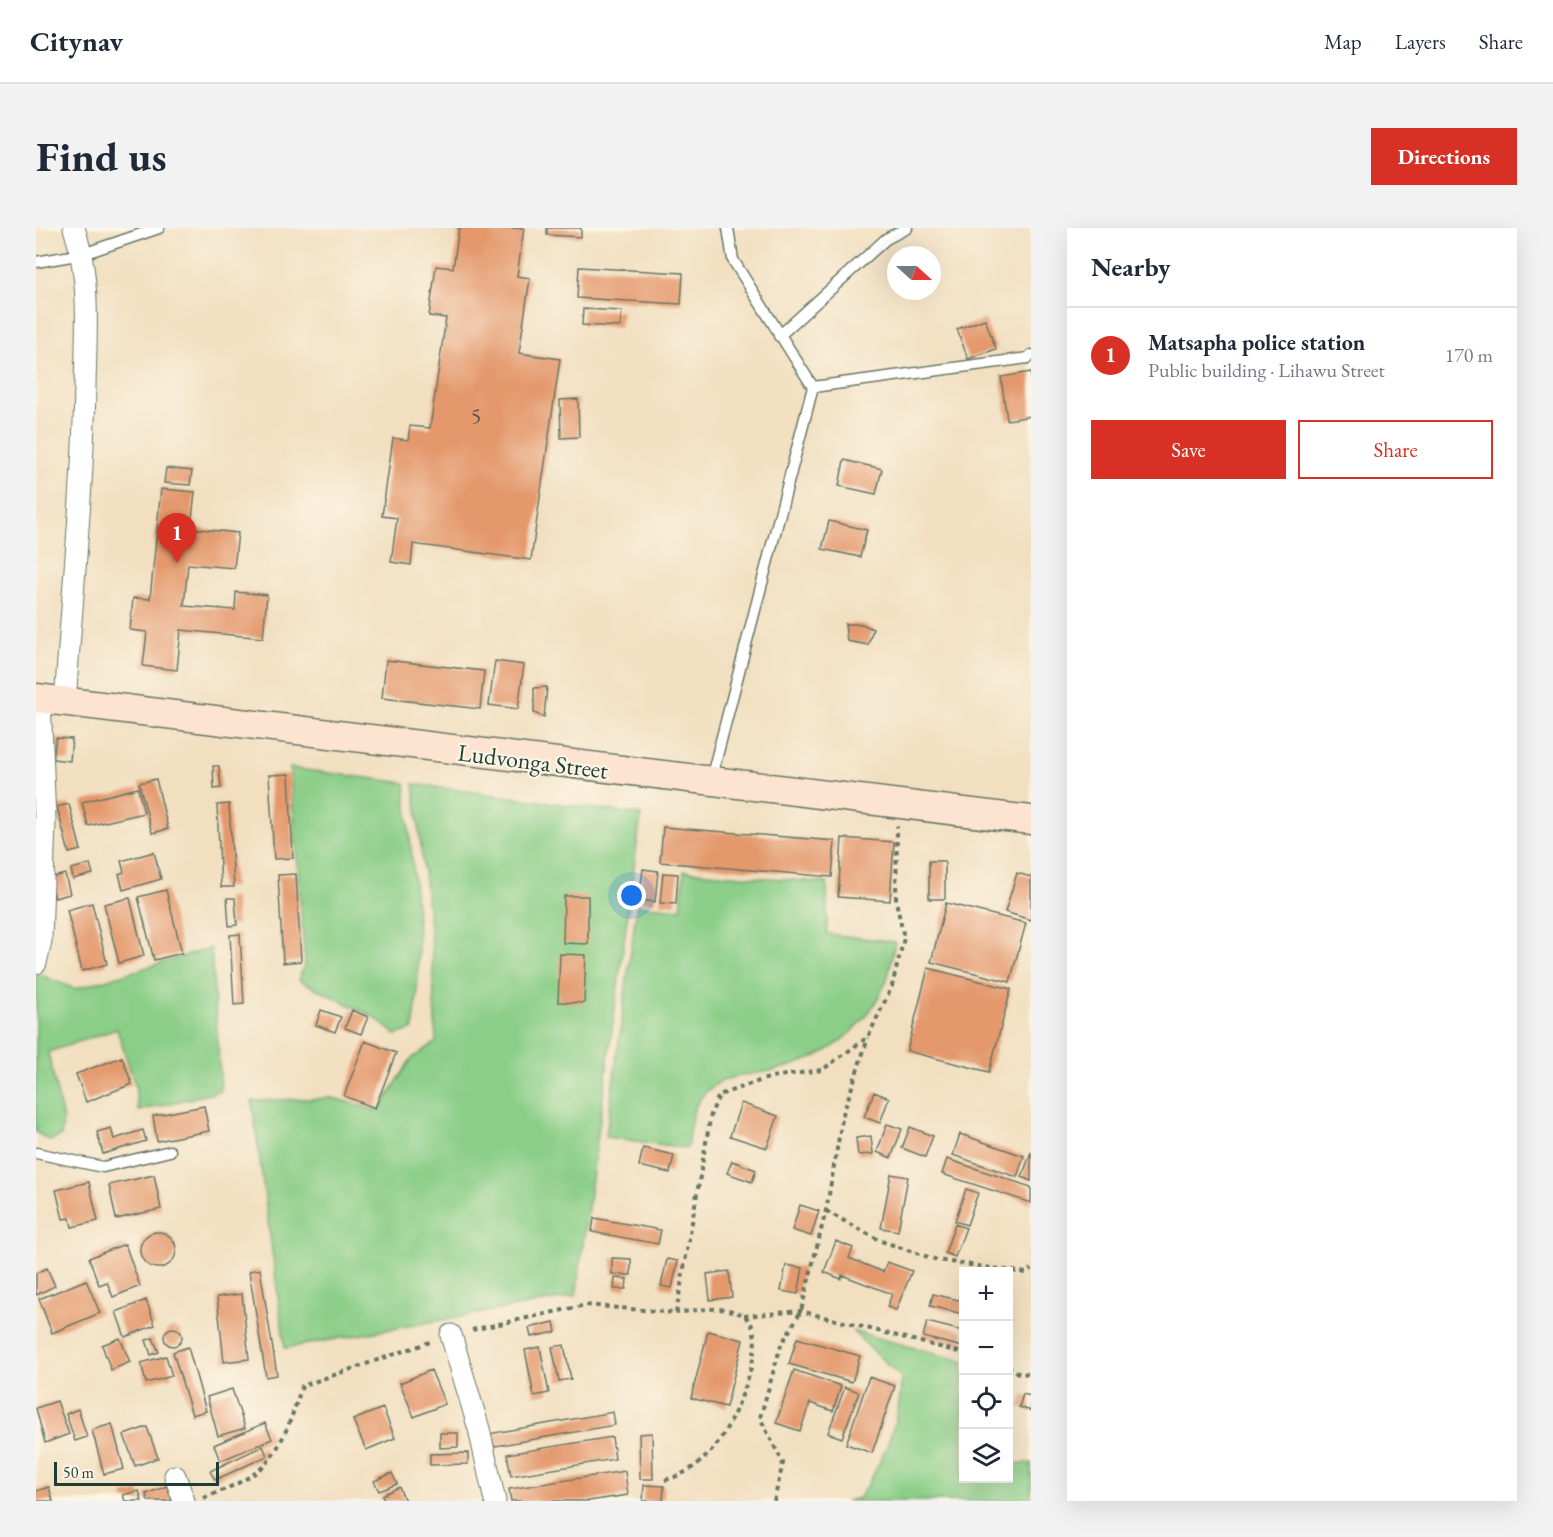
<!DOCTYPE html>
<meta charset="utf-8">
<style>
body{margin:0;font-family:"EB Garamond",serif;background:#f2f2f3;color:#1f2937}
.controls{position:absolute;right:18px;bottom:18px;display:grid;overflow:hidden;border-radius:0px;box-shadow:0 6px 24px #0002}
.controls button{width:54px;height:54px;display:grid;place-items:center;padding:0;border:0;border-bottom:2px solid #e0e1e3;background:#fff;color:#1f2937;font:30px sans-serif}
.compass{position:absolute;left:851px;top:18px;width:54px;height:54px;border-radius:50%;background:#fff;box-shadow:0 6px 24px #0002;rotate:111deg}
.scale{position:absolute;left:18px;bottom:15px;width:165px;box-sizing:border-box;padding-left:6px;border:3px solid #1f3d34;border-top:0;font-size:16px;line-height:21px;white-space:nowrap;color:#1f3d34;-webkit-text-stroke:4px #fcf5e5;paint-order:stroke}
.you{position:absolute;left:596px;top:668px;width:21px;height:21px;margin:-15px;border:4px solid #fff;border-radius:50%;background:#1a73e8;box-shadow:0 0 0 9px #1a73e833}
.badge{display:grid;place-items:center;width:39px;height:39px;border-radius:50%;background:#d93025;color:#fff;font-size:20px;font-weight:700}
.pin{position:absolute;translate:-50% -50px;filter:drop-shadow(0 2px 3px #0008)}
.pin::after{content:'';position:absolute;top:32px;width:21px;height:18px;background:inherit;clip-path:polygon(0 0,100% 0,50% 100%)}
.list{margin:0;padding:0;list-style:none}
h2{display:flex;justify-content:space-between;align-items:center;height:78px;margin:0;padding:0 24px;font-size:26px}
h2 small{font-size:20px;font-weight:400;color:#747a83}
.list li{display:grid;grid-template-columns:39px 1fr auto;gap:18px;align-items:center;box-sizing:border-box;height:96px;padding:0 24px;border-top:2px solid #e0e1e3}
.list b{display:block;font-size:22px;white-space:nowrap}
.list p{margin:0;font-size:20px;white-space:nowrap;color:#747a83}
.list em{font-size:20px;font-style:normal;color:#747a83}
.actions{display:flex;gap:12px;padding:18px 24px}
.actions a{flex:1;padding:14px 0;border:2px solid #d93025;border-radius:0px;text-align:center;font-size:21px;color:#d93025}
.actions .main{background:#d93025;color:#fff}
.icon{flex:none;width:33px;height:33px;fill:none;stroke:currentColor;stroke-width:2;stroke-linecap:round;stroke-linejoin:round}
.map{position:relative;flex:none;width:995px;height:1273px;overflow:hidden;border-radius:0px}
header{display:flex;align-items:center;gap:36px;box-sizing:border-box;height:84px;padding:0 30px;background:#fff;border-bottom:2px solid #e0e1e3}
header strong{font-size:28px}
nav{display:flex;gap:33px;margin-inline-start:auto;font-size:21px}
.intro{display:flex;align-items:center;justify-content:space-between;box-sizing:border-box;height:144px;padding:0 36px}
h1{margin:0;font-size:42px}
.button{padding:15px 27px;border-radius:0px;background:#d93025;color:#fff;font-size:21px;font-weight:700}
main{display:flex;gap:36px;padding:0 36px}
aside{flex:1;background:#fff;border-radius:0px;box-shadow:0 6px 24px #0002}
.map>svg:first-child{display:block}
</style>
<header>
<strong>Citynav</strong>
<nav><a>Map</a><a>Layers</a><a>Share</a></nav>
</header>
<div class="intro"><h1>Find us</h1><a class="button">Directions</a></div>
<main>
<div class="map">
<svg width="995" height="1273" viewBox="0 0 995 1273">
<rect width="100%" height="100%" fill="#fcf5e5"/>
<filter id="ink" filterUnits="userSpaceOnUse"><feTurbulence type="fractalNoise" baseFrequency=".0167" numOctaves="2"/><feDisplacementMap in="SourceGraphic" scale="12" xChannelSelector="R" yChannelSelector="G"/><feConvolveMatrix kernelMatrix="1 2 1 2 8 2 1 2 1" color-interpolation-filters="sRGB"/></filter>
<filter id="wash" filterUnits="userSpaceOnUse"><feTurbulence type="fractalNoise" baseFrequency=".008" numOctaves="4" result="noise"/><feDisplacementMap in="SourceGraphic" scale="24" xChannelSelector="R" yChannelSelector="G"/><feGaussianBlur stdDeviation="1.35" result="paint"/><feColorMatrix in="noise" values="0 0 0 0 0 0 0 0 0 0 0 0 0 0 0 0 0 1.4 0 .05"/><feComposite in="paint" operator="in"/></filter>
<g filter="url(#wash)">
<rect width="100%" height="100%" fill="#f1dfc0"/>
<path fill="#8ace87" stroke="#54865e" stroke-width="1.5" d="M 254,540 L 369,555 C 375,635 390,721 377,801 L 360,807 L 336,788 L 263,752 L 269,734 Z
M 378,556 L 605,587 L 540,1068 L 249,1120 L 216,873 L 297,870 L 343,883 L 375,831 L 400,814 L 395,707 Z
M 648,643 L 791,655 L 791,706 L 859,714 C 856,726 855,741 850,754 C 827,807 785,835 728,844 C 706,847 681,849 666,868 C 654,883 654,901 651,920 L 570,909 L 601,677 L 645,681 Z
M 175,720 L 185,863 L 102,883 L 99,856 L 81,801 L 12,824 L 27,892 L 25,908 L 14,913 L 0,904 L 0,745 L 39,761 Z
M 816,1103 L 927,1133 L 927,1250 L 972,1250 L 973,1236 L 995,1235 L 995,1273 L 810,1273 L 823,1270 C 846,1236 866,1191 865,1149 Z"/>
<g id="blocks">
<path fill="#e4986c" d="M 423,0 L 488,0 L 481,48 L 494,50 L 483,125 L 524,131 L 495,332 L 377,316 L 375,337 L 355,334 L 361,290 L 346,288 L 357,210 L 372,212 L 374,198 L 394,200 L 410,90 L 393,88 L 400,38 L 417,40 Z
M 511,0 L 545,0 L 545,9 L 511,7 Z
M 543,39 L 647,45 L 645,76 L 541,70 Z
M 547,81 L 586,83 L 584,99 L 546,97 Z
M 949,91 L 960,121 L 932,131 L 921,101 Z
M 995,144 L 995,188 L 971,192 L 965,149 Z
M 542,171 L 543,209 L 525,210 L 524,172 Z
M 808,232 L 846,241 L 840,266 L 803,258 Z
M 130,240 L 156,243 L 154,257 L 128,255 Z
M 125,261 L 159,264 L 155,300 L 202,305 L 198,340 L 152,336 L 148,378 L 199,382 L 200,364 L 231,367 L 227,410 L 145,402 L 141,442 L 107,438 L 111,404 L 94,402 L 97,370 L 114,371 Z
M 793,293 L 831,302 L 824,329 L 786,321 Z
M 809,396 L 826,396 L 837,401 L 832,417 L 811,413 Z
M 350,432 L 448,443 L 444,481 L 346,470 Z
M 459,433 L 488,437 L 482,481 L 453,477 Z
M 511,459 L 508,489 L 498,485 L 498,460 Z
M 20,510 L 36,511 L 34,533 L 17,531 Z
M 177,538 L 183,538 L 185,560 L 178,561 Z
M 253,546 L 257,630 L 238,631 L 233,547 Z
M 120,551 L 132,601 L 116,605 L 103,555 Z
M 102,560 L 108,585 L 52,598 L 46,574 Z
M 33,576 L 45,622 L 33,625 L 21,579 Z
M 193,576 L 198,659 L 185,659 L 181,577 Z
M 627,599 L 799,613 L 796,649 L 624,634 Z
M 806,610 L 858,614 L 854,673 L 802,669 Z
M 118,624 L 125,651 L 87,662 L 83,646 L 88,644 L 85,633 Z
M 893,633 L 909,633 L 909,671 L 893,671 Z
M 54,636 L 57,646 L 37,651 L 35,641 Z
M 607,641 L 622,643 L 619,674 L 603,672 Z
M 627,645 L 642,646 L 640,676 L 624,675 Z
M 981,645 L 995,649 L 995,692 L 969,684 Z
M 29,646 L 34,666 L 19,670 L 14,650 Z
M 260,646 L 265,733 L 247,735 L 242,647 Z
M 130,662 L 146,725 L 118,732 L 102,669 Z
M 528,668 L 552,668 L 552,716 L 527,715 Z
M 94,670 L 108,728 L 83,735 L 68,676 Z
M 191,670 L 199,670 L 201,697 L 193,698 Z
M 56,675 L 71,736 L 46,743 L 31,682 Z
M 910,675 L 990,695 L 974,754 L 895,734 Z
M 204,706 L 208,776 L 198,777 L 194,707 Z
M 524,726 L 550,727 L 548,775 L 522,774 Z
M 892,740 L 975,761 L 953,844 L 871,823 Z
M 285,782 L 305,789 L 299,804 L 280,797 Z
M 316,782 L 332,789 L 325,806 L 309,800 Z
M 329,813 L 360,825 L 339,880 L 308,868 Z
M 86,829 L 96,856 L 50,874 L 40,846 Z
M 838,864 L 853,870 L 844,895 L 828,889 Z
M 705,875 L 742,888 L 731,920 L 694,908 Z
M 168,878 L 173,903 L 121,913 L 117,888 Z
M 851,896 L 866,901 L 855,930 L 841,924 Z
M 874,899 L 897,908 L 889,929 L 866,920 Z
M 75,900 L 78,911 L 107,902 L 110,913 L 67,926 L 61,904 Z
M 924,906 L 988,928 L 981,949 L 917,927 Z
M 835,908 L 837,926 L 822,927 L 820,910 Z
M 607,920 L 638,927 L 634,945 L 603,938 Z
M 995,924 L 995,953 L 986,949 Z
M 911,931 L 995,959 L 995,975 L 906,946 Z
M 696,933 L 720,942 L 716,954 L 691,945 Z
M 855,946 L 872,949 L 862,1003 L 845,1000 Z
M 118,947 L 125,981 L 80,991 L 73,957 Z
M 53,954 L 62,993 L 36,999 L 34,990 L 27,991 L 20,962 Z
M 930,961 L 942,965 L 931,997 L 919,993 Z
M 764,977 L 783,983 L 775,1008 L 756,1002 Z
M 558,990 L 625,1002 L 622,1016 L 556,1004 Z
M 919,996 L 930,1000 L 919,1029 L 909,1025 Z
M104 1022a18 18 0 1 1 36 0a18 18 0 1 1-36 0Z
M 800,1013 L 817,1020 L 813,1030 L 847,1044 L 851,1034 L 876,1043 L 860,1082 L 851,1079 L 856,1066 L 806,1047 L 805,1051 L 788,1044 Z
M 89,1016 L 104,1058 L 77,1069 L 71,1054 L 63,1057 L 53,1030 Z
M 576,1030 L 595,1031 L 595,1047 L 576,1046 Z
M 631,1031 L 642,1033 L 636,1060 L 625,1058 Z
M 750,1037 L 767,1040 L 762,1066 L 745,1063 Z
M 11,1040 L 19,1058 L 0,1067 L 0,1045 Z
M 224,1041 L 241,1147 L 230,1149 L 213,1043 Z
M 693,1043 L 696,1069 L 674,1072 L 671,1046 Z
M 579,1050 L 591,1051 L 590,1061 L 578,1061 Z
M 50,1052 L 64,1085 L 16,1105 L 3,1071 Z
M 206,1066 L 213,1131 L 188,1134 L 181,1069 Z
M 897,1066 L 927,1073 L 927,1086 L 894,1078 Z
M 110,1072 L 119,1097 L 89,1109 L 80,1084 Z
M 518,1094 L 520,1104 L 495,1109 L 493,1100 Z
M 891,1094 L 927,1103 L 927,1119 L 887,1109 Z
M128 1109a9 9 0 1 1 18 0a9 9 0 1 1-18 0Z
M 672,1103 L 707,1112 L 690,1179 L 655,1170 Z
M 84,1110 L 94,1134 L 75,1142 L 66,1117 Z
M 117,1110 L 123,1124 L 115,1127 L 110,1112 Z
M 761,1110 L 824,1128 L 816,1154 L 753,1136 Z
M 528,1117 L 535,1151 L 523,1153 L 516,1119 Z
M 152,1119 L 170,1183 L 156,1187 L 137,1124 Z
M 504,1119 L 513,1165 L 498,1168 L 489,1122 Z
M 130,1128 L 136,1148 L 110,1155 L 105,1135 Z
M 395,1142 L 409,1176 L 378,1189 L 364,1155 Z
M 758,1142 L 805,1158 L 797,1183 L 774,1175 L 764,1203 L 740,1195 Z
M 833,1149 L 859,1158 L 836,1225 L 810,1216 Z
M 809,1159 L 823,1164 L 806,1210 L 792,1205 Z
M 196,1161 L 209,1200 L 182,1208 L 171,1169 Z
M 987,1166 L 995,1168 L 995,1183 L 983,1179 Z
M 21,1173 L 33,1206 L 9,1215 L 0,1180 Z
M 347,1180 L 359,1210 L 330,1222 L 317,1192 Z
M 42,1181 L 51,1209 L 39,1213 L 30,1186 Z
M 577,1184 L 579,1197 L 454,1219 L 452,1206 Z
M 229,1195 L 236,1211 L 184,1233 L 178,1217 Z
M 76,1196 L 88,1241 L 68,1246 L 56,1202 Z
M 111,1199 L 122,1230 L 99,1238 L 88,1207 Z
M 404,1205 L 422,1205 L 422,1219 L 404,1220 Z
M 616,1205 L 617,1251 L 604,1251 L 603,1206 Z
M 576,1209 L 579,1231 L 475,1248 L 471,1226 Z
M 227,1218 L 231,1228 L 179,1252 L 174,1243 Z
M 432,1225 L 432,1236 L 394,1237 L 394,1226 Z
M 589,1243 L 592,1267 L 553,1273 L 475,1273 L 473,1261 Z
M 356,1245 L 361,1256 L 343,1263 L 338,1253 Z
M 608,1257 L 628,1258 L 627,1273 L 607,1273 Z
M 131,1258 L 136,1273 L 112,1273 L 110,1266 Z
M 13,1259 L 17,1273 L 0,1273 L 0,1263 Z
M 363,1259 L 369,1273 L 349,1273 L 346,1267 Z
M 103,1263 L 106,1273 L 89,1273 L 87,1267 Z"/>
</g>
</g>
<g filter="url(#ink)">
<use href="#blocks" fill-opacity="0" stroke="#687665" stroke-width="1.5"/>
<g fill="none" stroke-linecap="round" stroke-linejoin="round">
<g stroke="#687665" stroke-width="13">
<path id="lane" d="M 0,34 L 47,26 L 123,0
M 743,108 L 850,11 L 871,0
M 777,159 L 992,130 L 995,127
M 675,551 L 777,159 L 697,32 L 692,0
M 0,925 L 67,939 L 134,923"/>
</g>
<g stroke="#687665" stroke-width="23">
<path id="street" d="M 29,475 C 36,369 47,264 49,159 C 50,105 55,52 38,0
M 0,735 L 5,713 L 9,592 L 4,471
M 415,1107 L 443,1201 L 459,1273
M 139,1248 L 148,1273"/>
</g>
<g stroke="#687665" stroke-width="31">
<path id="secondary" d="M 0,470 L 995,592"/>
</g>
<path stroke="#687665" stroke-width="4" stroke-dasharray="4.5 4.5" stroke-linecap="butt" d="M 790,983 L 845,1013 L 901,1032 L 990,1045 L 995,1041
M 708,1088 L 765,1083 L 927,1125
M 436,1102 L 550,1077 L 640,1085 L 675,886 L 683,867 L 735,849 L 786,842 L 832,809 L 856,758 L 868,710 L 860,673 L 861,598
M 972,1138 L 984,1146 L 995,1145
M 629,1252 C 649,1247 664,1236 678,1220 C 695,1199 739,1108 708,1088 C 689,1076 661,1082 640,1085
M 168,1270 C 189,1261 218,1251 233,1232 C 249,1212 258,1182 266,1158 L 397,1113
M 738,1273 L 747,1235 L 724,1190 L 745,1117 L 765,1083 L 791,978 L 807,886 L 832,810"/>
<use href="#lane" stroke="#fff" stroke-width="10"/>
<use href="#street" stroke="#fff" stroke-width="21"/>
<use href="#secondary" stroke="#fde4d0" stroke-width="28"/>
</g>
</g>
<g text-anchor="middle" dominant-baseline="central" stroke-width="4.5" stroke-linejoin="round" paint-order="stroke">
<g font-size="21" fill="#505442">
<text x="440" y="187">5</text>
</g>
<g font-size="24" fill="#1f3d34" stroke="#fcf5e5">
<text transform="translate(497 533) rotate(7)">Ludvonga Street</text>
</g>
</g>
</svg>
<div class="controls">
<button>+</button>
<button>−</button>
<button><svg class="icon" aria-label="locate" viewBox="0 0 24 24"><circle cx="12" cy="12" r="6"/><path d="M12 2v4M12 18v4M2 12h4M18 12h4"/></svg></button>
<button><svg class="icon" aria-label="layers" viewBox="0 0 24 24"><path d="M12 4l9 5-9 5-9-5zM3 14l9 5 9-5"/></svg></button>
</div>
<svg class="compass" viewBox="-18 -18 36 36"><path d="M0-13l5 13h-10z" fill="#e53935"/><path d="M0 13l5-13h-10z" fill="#747a83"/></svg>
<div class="scale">50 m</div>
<div class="you"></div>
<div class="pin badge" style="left:141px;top:335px">1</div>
</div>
<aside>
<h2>Nearby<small></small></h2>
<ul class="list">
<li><span class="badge">1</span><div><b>Matsapha police station</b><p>Public building · Lihawu Street</p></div><em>170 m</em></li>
</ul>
<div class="actions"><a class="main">Save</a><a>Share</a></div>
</aside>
</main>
